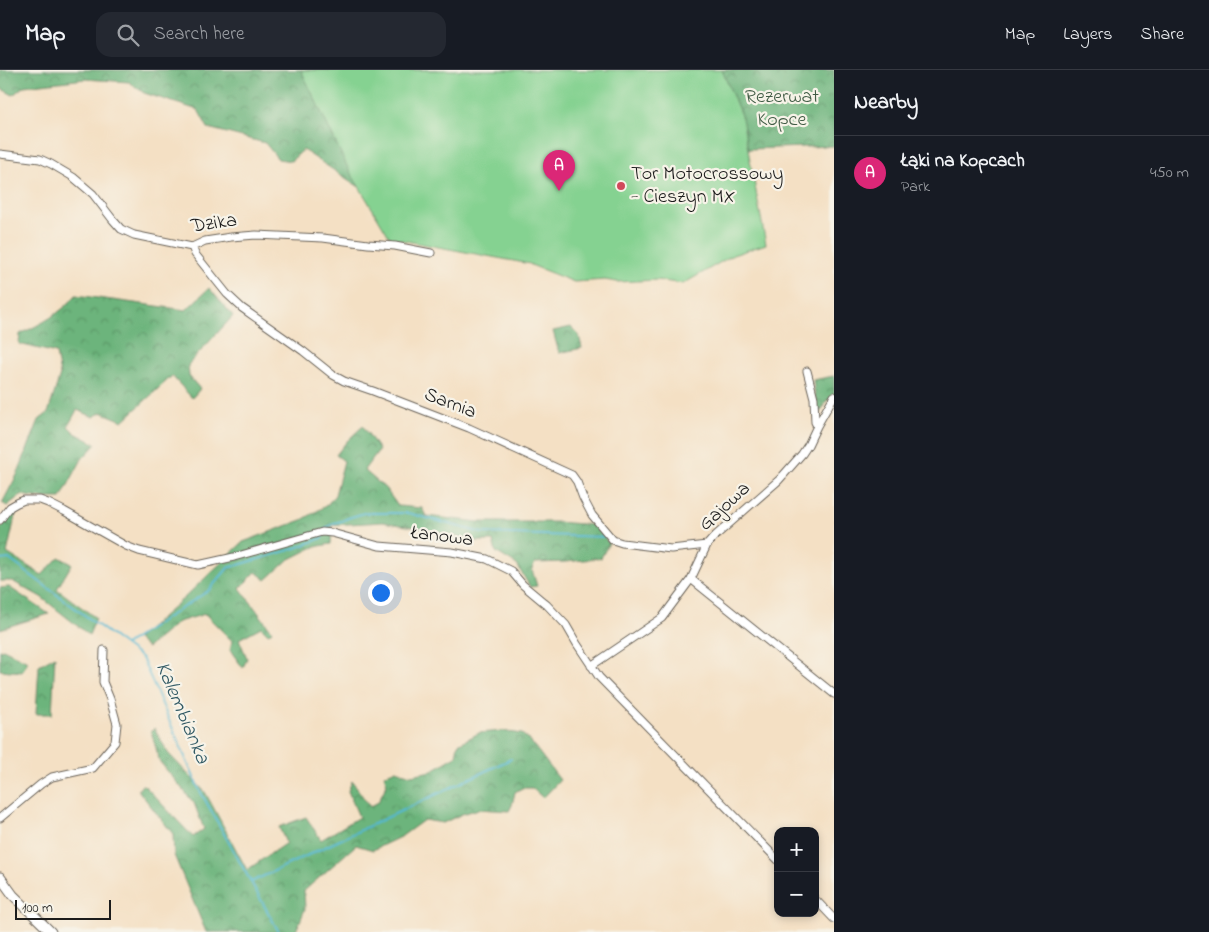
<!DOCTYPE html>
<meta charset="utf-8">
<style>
body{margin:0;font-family:"Indie Flower",sans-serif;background:#242831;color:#f1f3f6}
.controls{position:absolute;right:15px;bottom:15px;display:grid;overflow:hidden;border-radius:10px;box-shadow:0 2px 8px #0003}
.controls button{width:45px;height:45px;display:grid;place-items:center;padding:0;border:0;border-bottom:1px solid #363941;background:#171b24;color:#f1f3f6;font:25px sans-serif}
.scale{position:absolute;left:15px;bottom:12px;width:96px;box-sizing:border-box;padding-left:5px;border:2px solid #1c1c1c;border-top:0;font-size:14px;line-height:18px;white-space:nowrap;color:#1c1c1c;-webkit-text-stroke:4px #f7f3e8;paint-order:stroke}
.you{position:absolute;left:380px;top:522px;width:18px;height:18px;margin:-12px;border:4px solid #fff;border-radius:50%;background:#1a73e8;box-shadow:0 0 0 8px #1a73e833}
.badge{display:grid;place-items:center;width:32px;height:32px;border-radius:50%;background:#db2777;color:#fff;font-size:16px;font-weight:700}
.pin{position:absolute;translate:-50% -41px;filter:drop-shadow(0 1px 2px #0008)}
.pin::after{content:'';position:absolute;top:26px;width:18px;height:15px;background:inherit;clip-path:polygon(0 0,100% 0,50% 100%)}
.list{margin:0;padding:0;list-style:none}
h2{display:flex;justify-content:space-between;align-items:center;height:65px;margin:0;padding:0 20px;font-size:21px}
h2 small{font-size:16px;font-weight:400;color:#9ea1a6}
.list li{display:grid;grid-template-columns:32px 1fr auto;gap:15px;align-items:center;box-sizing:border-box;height:75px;padding:0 20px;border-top:1px solid #363941}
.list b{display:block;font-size:19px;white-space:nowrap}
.list p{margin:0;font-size:16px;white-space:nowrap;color:#9ea1a6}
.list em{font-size:16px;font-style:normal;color:#9ea1a6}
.icon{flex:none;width:28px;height:28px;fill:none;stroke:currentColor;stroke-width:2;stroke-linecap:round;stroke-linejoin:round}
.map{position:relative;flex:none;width:834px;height:862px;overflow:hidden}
header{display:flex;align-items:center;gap:30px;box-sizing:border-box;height:70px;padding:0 25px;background:#171b24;border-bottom:1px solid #363941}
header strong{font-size:24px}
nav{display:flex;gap:28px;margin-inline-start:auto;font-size:18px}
.search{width:350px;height:45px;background:#242831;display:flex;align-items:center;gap:12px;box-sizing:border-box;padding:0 18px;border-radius:15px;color:#9ea1a6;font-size:19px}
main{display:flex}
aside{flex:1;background:#171b24}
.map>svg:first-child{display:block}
</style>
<header>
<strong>Map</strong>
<div class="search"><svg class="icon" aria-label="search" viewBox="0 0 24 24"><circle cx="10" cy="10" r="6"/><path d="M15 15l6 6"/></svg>Search here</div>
<nav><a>Map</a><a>Layers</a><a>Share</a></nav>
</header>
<main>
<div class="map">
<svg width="834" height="862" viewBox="0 0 834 862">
<defs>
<pattern id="forest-crowns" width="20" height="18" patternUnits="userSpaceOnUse" patternTransform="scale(1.25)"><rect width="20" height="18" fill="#6cb47b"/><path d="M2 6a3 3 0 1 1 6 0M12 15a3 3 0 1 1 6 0" fill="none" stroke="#589264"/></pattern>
</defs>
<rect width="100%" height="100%" fill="#f7f3e8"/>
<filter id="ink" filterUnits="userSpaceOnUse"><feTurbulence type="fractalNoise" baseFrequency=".02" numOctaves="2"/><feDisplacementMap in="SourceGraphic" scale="10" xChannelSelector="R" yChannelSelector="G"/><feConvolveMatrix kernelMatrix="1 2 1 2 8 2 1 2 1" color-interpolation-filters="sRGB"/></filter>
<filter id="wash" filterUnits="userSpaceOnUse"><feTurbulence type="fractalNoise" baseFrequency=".0096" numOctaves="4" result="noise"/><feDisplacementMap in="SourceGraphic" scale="20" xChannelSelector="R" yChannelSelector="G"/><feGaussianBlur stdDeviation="1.12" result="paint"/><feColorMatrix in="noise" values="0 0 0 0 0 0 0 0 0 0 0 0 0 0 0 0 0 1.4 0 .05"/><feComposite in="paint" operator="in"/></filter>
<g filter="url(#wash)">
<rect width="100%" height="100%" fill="#f4e0c4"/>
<path fill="url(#forest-crowns)" stroke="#44684c" d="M 0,0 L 438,0 L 379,130 L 303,80 L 291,91 L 278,89 L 265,73 L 208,58 L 198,40 L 144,23 L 129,12 L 85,9 L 24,16 L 13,25 L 0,18 Z
M 722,0 L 834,0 L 834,76 L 748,79 L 742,48 Z
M 209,218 L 233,246 L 188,295 L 189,306 L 200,319 L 192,328 L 172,306 L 123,351 L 101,342 L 94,347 L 77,340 L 68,356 L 75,363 L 96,374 L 82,389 L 61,428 L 41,428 L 21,425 L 7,436 L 2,433 L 17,405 L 39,350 L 48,343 L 60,305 L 56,283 L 19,274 L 20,264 C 41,254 62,243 76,225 L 186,240 Z
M 571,257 L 579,265 L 582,278 L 559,283 L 553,261 Z
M 834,306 L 834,329 L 827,330 L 821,341 L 817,341 L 813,310 Z
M 363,356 L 379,380 L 364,400 L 385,418 L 398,436 L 422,438 L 426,446 L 479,452 L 557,452 L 594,455 L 609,473 L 601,488 L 566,492 L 535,493 L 532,500 L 537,516 L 530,517 L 517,495 L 496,482 L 493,471 L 476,471 L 419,458 L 383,452 L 332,455 L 331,474 L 314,477 L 288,490 L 266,510 L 256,502 L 240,518 L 272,561 L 268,564 L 261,557 L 239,569 L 247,588 L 243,598 L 230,580 L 232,571 L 205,544 L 178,552 L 147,578 L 137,569 L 184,528 L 243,472 L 302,450 L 327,435 L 335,425 L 344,391 L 336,385 L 347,371 Z
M 13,443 L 16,443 L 7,483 L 42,505 L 59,487 L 72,494 L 57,519 L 96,548 L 89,565 L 41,527 L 12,511 L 0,511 L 0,459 Z
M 9,517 L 49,544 L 0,559 L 0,518 Z
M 3,579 L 28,591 L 22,602 L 0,600 L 0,580 Z
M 55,586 L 52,644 L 36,644 L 39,595 Z
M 154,658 L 168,683 L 205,722 L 247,800 L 286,773 L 279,757 L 306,747 L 321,770 L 359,747 L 348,721 L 352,711 L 370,737 L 378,732 L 387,714 L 384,705 L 396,700 L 411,705 L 431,701 L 456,686 L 458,674 L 479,663 L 503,661 L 522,664 L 531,672 L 560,710 L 543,728 L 532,718 L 522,718 L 515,722 L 512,735 L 509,741 L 479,739 L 462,744 L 443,753 L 424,750 L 402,766 L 373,780 L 356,775 L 304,821 L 305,839 L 296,861 L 297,862 L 206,862 L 174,785 L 173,764 L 138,720 L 143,714 L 193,767 L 204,759 L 194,733 L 160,692 L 151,661 Z"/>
<path fill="#85d291" stroke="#507756" d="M 301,0 L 722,0 L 742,48 L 766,174 L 733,185 L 683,214 L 657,210 L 617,212 L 605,210 L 574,212 L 531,195 L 530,194 L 390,168 L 349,100 Z"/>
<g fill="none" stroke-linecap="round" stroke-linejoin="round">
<path stroke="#53b8d2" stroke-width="2" d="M 325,460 L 328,457 L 334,453 L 342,451 L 348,448 L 364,443 L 408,443 L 482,463 L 608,467
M 0,490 L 9,489 L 142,588 L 199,719 L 279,862
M 125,575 L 208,521 L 228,498 L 296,478 L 322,468 L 323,465
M 251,812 L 511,689"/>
</g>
</g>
<g filter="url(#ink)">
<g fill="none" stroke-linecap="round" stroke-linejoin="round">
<g stroke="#686157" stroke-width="9">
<path id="street" d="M 0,84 L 40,89 L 51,94 L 73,107 L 93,124 L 113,150 L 121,159 L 134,165 L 192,177 L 205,171 L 231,167 L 256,165 L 323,168 L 368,174 L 395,176 L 431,183
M 192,177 L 195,184 L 227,224 L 242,238 L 303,281 L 333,305 L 344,311 L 373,321 L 469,358 L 572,405 L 577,412 L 583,428 L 592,445 L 613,470 L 622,473 L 671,479 L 707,475
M 807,301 L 814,328 L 815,352 L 817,356
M 0,450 L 10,437 L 17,433 L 24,430 L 40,430 L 48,433 L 64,441 L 126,476 L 139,481 L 198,495 L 234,487 L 322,462 L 332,463 L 379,476 L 452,482 L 487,489 L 511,501 L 523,515 L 547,535 L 566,555 L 577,574 L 599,607 L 778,790
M 691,509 L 834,624
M 591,596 L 662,548 L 691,509 L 707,475 L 714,467 L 779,410 L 802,384 L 808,375 L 817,356 L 834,326
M 0,748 L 41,714 L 52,707 L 93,698 L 115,672 L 117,654 L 110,629 L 103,612 L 104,580
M 815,829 L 834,849"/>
</g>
<g stroke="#686157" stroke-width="11">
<path id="secondary" d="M 0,807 L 13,825 L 51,862"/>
</g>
<use href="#street" stroke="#fff" stroke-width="7"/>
<use href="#secondary" stroke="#fff" stroke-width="9"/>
</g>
</g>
<circle fill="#d1495b" stroke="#f7f3e8" stroke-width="2" cx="621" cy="116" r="5"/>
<g text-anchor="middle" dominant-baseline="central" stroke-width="4.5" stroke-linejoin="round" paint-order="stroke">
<g font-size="20" fill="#415c45" stroke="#f7f3e8">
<text x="782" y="27">Rezerwat<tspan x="782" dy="23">Kopce</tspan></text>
</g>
<g font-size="20" fill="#1c1c1c" stroke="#f7f3e8" text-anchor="start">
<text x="631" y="104">Tor Motocrossowy<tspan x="631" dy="23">- Cieszyn MX</tspan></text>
</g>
<g font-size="20" fill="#1c1c1c" stroke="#f7f3e8">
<text transform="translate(214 154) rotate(-8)">Dzika</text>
<text transform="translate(450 334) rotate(21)">Sarnia</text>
<text transform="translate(725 437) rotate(-43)">Gajowa</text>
<text transform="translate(442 467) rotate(7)">Łanowa</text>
</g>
<g font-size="21" font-style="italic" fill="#325a65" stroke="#f7f3e8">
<text transform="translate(182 643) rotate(67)">Kalembianka</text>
</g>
</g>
</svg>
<div class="controls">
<button>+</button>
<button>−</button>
</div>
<div class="scale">100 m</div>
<div class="you"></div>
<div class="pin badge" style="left:559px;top:121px">A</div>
</div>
<aside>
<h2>Nearby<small></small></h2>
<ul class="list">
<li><span class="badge">A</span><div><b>Łąki na Kopcach</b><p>Park</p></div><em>450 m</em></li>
</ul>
</aside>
</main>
